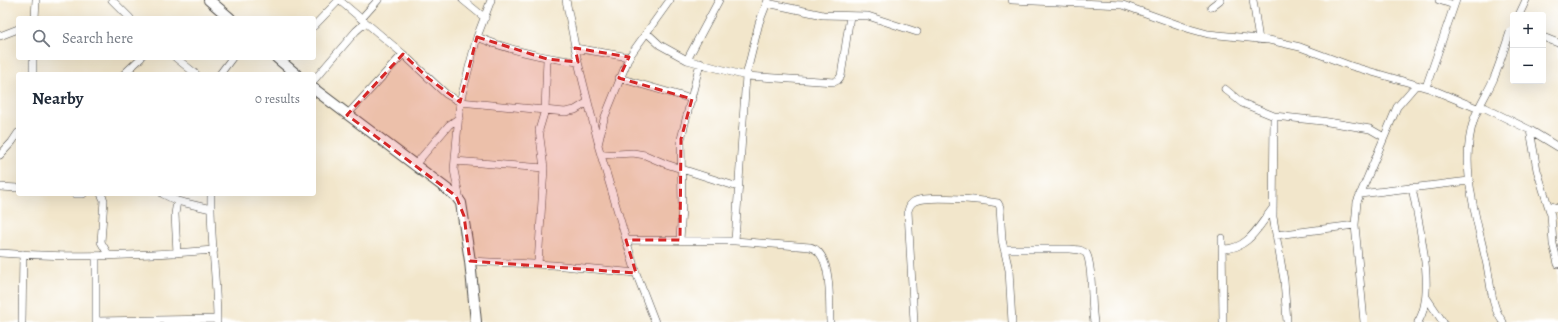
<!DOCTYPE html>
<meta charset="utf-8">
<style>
body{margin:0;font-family:Alegreya,serif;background:#f6f6f7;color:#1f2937}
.controls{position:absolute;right:12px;top:12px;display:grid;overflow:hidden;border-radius:4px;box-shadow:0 4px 16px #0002}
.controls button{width:36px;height:36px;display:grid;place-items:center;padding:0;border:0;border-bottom:1px solid #e0e1e3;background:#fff;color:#1f2937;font:20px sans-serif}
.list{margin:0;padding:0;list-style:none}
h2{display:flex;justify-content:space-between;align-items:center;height:52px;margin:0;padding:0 16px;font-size:17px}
h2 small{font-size:13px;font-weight:400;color:#747a83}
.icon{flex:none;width:22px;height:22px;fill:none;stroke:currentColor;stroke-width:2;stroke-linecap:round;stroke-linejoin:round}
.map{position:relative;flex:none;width:1558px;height:322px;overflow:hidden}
.search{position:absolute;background:#fff;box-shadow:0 4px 16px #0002;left:16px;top:16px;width:300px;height:44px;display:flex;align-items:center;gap:10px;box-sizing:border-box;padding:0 14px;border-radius:4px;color:#747a83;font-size:15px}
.panel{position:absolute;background:#fff;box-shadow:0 4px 16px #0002;left:16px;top:72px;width:300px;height:124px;border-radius:4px}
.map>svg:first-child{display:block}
</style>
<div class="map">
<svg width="1558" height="322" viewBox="0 0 1558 322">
<rect width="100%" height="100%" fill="#fff"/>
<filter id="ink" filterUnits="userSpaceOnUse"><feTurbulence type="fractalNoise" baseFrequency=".025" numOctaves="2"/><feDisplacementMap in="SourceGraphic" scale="8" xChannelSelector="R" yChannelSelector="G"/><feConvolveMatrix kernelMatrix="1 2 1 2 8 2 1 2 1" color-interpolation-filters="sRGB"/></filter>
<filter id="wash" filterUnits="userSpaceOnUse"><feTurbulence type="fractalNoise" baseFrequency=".012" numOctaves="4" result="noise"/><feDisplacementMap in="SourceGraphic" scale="16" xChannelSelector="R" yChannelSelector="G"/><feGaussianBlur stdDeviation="0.9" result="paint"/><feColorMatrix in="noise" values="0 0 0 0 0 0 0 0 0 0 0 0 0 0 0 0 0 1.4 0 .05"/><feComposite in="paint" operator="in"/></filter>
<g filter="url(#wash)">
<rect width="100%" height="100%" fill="#f2e6cb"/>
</g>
<g filter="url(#ink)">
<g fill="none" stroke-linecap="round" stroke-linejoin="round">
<g stroke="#494743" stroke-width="8">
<path id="street" d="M 112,0 L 130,18
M 339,0 L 403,54 L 446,94 L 460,102 L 565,112 L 575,110 L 588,102
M 463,0 L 485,18
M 566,0 L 578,62 L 598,142
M 1012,0 L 1123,5 L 1190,29 L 1208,34 L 1269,40 L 1300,47 L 1351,66 L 1431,89 L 1479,109
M 1253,0 L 1259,40
M 1439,0 L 1454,5
M 767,3 L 823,15 L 868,16 L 917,32
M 1211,7 L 1220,0
M 1519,15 L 1526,0
M 35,18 L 36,0
M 361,19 L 378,0
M 314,26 L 339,0
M 647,33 L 660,45 L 687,60 L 746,76 L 834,82 L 838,80 L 841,76 L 850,16
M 0,36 L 18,29
M 477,37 C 511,51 543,58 578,62
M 1543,37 L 1558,43
M 575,48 L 629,57
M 176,58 L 196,74
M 687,60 L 719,0
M 33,74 L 33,58
M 124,74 L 141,58
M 220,74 L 232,58
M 619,78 L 692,99
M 314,80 L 356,31 L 365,23
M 1426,87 L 1456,0
M 1225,89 L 1242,103 L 1274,116 L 1322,121 L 1370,129 L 1384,137
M 1481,106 L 1530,130 L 1558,147
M 347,115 L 403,54
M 1274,116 L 1273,217 L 1284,280 L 1287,322
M 1530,130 L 1537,170 L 1551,215 L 1553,244 L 1558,264
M 0,155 L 12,142 L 18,133
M 601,155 L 633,153 L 645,155 L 666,164 L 738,187
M 455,161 L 544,168
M 414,166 L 449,125 L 459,118
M 0,187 L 18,188
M 1412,187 C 1418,222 1437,292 1418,322
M 75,194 L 83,194
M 101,194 L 104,200 L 101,242 L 109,256
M 163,194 L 177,201 L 211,209
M 211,194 C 210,237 217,279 217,322
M 1360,194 L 1469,181
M 460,200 L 454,170 L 460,102 L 477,37 L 491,0
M 177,201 L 175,214 L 177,253
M 1548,205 L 1558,208
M 1276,235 L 1355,225
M 1222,238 L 1223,322
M 626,240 L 735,241 L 746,76 L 759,23 L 768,0
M 680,240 L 682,207 L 681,139 L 700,63
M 735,241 L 810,247 C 833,252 829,303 830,322
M 1004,249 L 1070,249 L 1080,250 L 1086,253 C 1093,263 1091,306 1094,322
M 1222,249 C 1248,250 1258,227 1273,208
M 0,253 C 71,258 143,256 214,250
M 470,261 L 553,265 L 636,273
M 538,264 L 544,168 L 539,130 L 545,110 L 547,59
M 1426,297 L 1443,322
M 96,321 L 217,319
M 22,322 L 23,254
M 96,322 L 96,256
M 655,322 L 636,273 L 598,145 L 604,119 L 629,57 L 670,0
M 914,322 L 908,211 C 909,206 911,203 915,201 C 929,195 982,200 998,203 L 1000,207 L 1002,240 L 1009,270 L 1012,322
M 1364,322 L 1355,225 L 1357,202 L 1397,107 L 1416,85
M 1503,322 C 1490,305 1491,281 1486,261 C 1476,216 1459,165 1474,119 C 1479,105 1488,92 1494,78 C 1500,63 1505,47 1510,32 L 1513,30"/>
</g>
<g stroke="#494743" stroke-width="12">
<path id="secondary" d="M 209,0 L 230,18
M 277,58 L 296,74
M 314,89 L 456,196 L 461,203 L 470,261 L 476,322"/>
</g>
<use href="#street" stroke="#fff" stroke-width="7"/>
<use href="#secondary" stroke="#fff" stroke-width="10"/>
</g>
</g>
<path fill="#d62828" fill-opacity="0.2" stroke="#d62828" stroke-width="3" stroke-dasharray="8 5" stroke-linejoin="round" d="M 477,37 L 547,59 L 578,62 L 575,48 L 629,57 L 619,78 L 692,99 L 681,139 L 680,240 L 626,240 L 636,273 L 470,261 L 464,216 L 456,196 L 347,115 L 403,54 L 428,78 L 460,102 Z"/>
</svg>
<div class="controls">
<button>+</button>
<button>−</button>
</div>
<div class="search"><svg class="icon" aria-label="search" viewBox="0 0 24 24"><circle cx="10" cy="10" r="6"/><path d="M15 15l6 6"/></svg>Search here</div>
<section class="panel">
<h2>Nearby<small>0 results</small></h2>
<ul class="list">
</ul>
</section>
</div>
